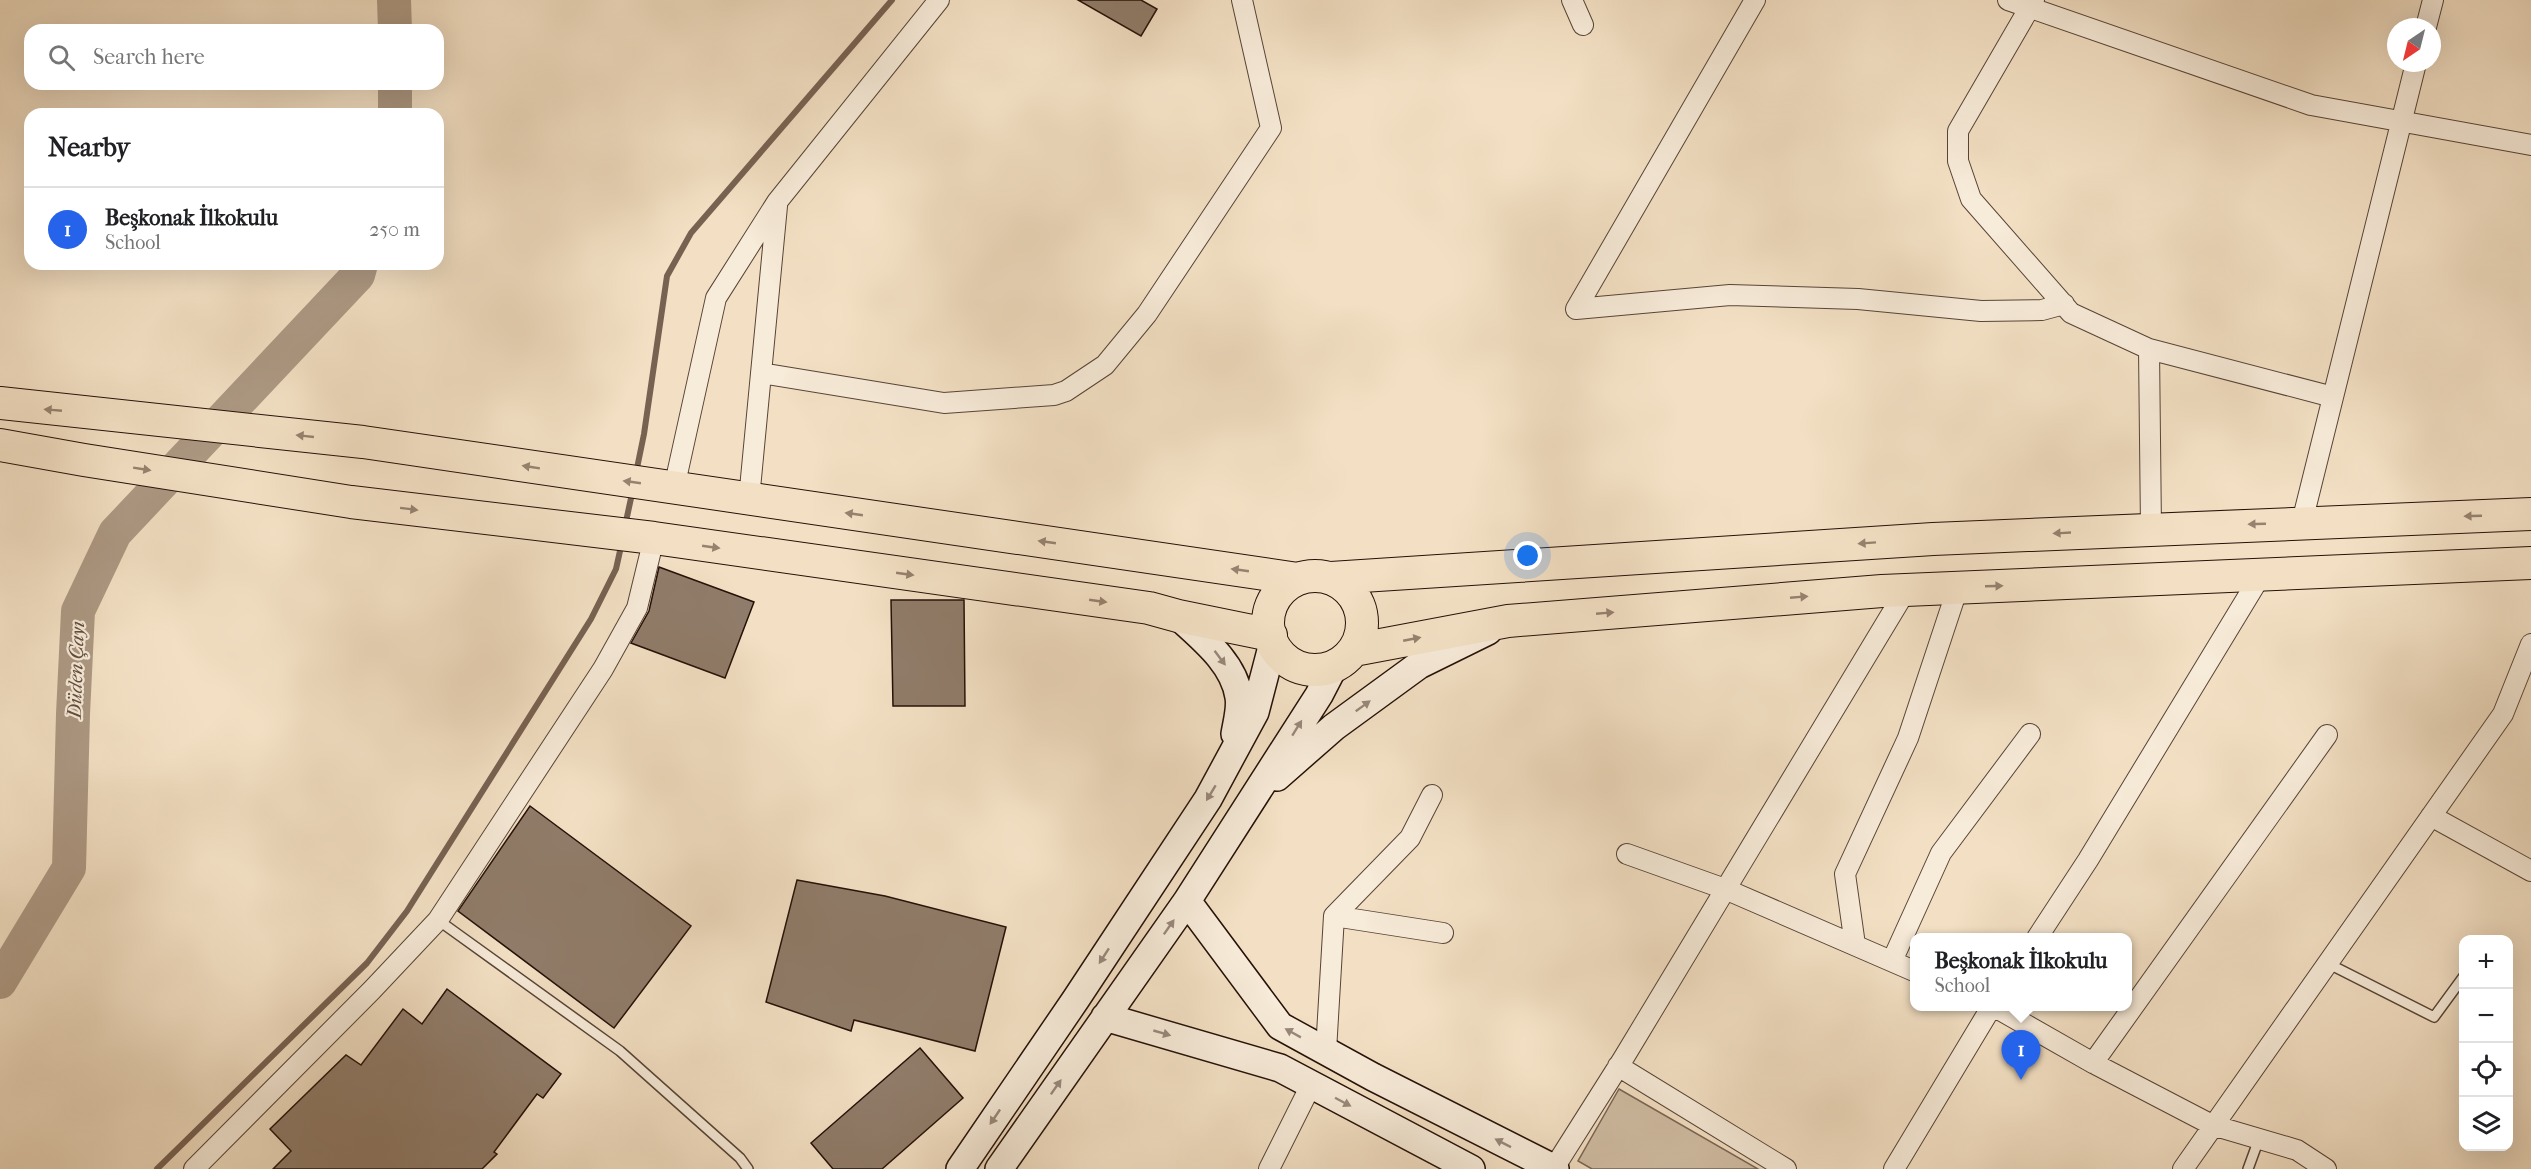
<!DOCTYPE html>
<meta charset="utf-8">
<style>
body{margin:0;font-family:"IM FELL French Canon",serif;background:#f2f2f2;color:#202124}
.controls{position:absolute;right:18px;bottom:18px;display:grid;overflow:hidden;border-radius:12px;box-shadow:0 6px 24px #0002}
.controls button{width:54px;height:54px;display:grid;place-items:center;padding:0;border:0;border-bottom:2px solid #e0e0e0;background:#fff;color:#202124;font:30px sans-serif}
.compass{position:absolute;left:2387px;top:18px;width:54px;height:54px;border-radius:50%;background:#fff;box-shadow:0 6px 24px #0002;rotate:215deg}
.you{position:absolute;left:1528px;top:556px;width:21px;height:21px;margin:-15px;border:4px solid #fff;border-radius:50%;background:#1a73e8;box-shadow:0 0 0 9px #1a73e833}
.badge{display:grid;place-items:center;width:39px;height:39px;border-radius:50%;background:#2563eb;color:#fff;font-size:20px;font-weight:700}
.pin{position:absolute;translate:-50% -50px;filter:drop-shadow(0 2px 3px #0008)}
.pin::after{content:'';position:absolute;top:32px;width:21px;height:18px;background:inherit;clip-path:polygon(0 0,100% 0,50% 100%)}
.popup{position:absolute;left:1910px;top:933px;width:222px;height:78px;box-sizing:border-box;display:grid;place-content:center;border-radius:12px;background:#fff;filter:drop-shadow(0 2px 4px #0005);font-size:20px;white-space:nowrap;color:#757577}
.popup b{font-size:22px;color:#202124}
.popup::after{content:'';position:absolute;left:50%;top:100%;margin-left:-12px;border:12px solid transparent;border-top-color:#fff}
.list{margin:0;padding:0;list-style:none}
h2{display:flex;justify-content:space-between;align-items:center;height:78px;margin:0;padding:0 24px;font-size:26px}
h2 small{font-size:20px;font-weight:400;color:#757577}
.list li{display:grid;grid-template-columns:39px 1fr auto;gap:18px;align-items:center;box-sizing:border-box;height:84px;padding:0 24px;border-top:2px solid #e0e0e0}
.list b{display:block;font-size:22px;white-space:nowrap}
.list p{margin:0;font-size:20px;white-space:nowrap;color:#757577}
.list em{font-size:20px;font-style:normal;color:#757577}
.icon{flex:none;width:33px;height:33px;fill:none;stroke:currentColor;stroke-width:2;stroke-linecap:round;stroke-linejoin:round}
.map{position:relative;flex:none;width:2531px;height:1169px;overflow:hidden}
.search{position:absolute;background:#fff;box-shadow:0 6px 24px #0002;left:24px;top:24px;width:420px;height:66px;display:flex;align-items:center;gap:15px;box-sizing:border-box;padding:0 21px;border-radius:18px;color:#757577;font-size:22px}
.panel{position:absolute;background:#fff;box-shadow:0 6px 24px #0002;left:24px;top:108px;width:420px;height:162px;border-radius:18px}
.map>svg:first-child{display:block}
</style>
<div class="map">
<svg width="2531" height="1169" viewBox="0 0 2531 1169">
<rect width="100%" height="100%" fill="#f3e0c4"/>
<filter id="stains"><feTurbulence type="fractalNoise" baseFrequency=".00333" numOctaves="4"/><feColorMatrix values="0 0 0 0 .2 0 0 0 0 .09 0 0 0 0 .02 0 0 0 .5 -.17"/></filter>
<radialGradient id="worn" r=".72"><stop offset=".6" stop-color="#630" stop-opacity="0"/><stop offset="1" stop-color="#630" stop-opacity=".3"/></radialGradient>
<path fill="#d0bda4" stroke="#7a6656" stroke-width="1.5" d="M 1619,1089 L 1758,1169 L 1592,1169 L 1578,1161 Z"/>
<g fill="none" stroke-linecap="round" stroke-linejoin="round">
<path stroke="#776252" stroke-width="6" d="M 636,473 L 644,434 L 667,276 L 691,233 L 892,0
M 625,526 L 633,489
M 157,1169 L 367,963 L 407,911 L 591,619 L 616,569 L 622,542"/>
<path stroke="#ad9984" stroke-width="34" d="M 394,0 L 395,30
M 395,114 L 395,84
M 0,982 L 69,868 L 73,714 L 78,611 L 115,533 L 358,275 L 361,264"/>
</g>
<path fill="#907c6a" stroke="#251008" stroke-width="1.5" d="M 1078,0 L 1141,0 L 1157,9 L 1141,36 Z
M 659,567 L 754,602 L 725,678 L 631,643 L 649,611 Z
M 891,600 L 964,600 L 965,706 L 893,706 Z
M 530,806 L 691,926 L 614,1028 L 458,911 Z
M 797,880 L 885,896 L 1006,927 L 975,1051 L 854,1020 L 851,1031 L 766,1002 Z
M 447,989 L 561,1074 L 543,1098 L 537,1094 L 494,1152 L 497,1154 L 482,1169 L 273,1169 L 291,1151 L 270,1129 L 346,1055 L 361,1065 L 403,1009 L 422,1024 Z
M 920,1048 L 963,1098 L 882,1169 L 833,1169 L 811,1143 Z"/>
<g fill="none" stroke-linecap="round" stroke-linejoin="round">
<g stroke="#584437" stroke-width="12">
<path id="lane" d="M 438,920 L 620,1051 L 740,1158 L 748,1169
M 2327,963 L 2434,1017 L 2464,976
M 2248,1169 L 2259,1139"/>
</g>
<g stroke="#584437" stroke-width="22">
<path id="street" d="M 1572,0 L 1583,25
M 2008,0 L 2311,105 L 2531,145
M 2034,0 L 1958,131 L 1958,161 L 1971,199 L 2071,313 L 2149,349 L 2333,397
M 2426,27 L 2433,0
M 1576,309 L 1730,295 L 1858,299 L 1981,311 L 2042,310 L 2064,304
M 1576,309 L 1755,0
M 2149,349 L 2151,529
M 761,373 L 944,403 L 1054,395 L 1066,391 L 1105,365 L 1147,314 L 1271,128 L 1242,0
M 674,488 L 716,298 L 777,202 L 939,0
M 749,499 L 777,206
M 2302,522 L 2416,63
M 2431,816 L 2531,871
M 1627,854 L 1725,889 L 1914,971
M 1334,916 L 1443,933
M 2037,938 L 2088,860 L 2261,575
M 1855,945 L 1845,874 L 1908,738 L 1958,587
M 1892,961 L 1941,853 L 2030,734
M 1993,1006 L 2093,1063 L 2212,1125 L 2297,1150 L 2326,1169
M 1326,1051 L 1334,916 L 1410,838 L 1432,795
M 2093,1063 L 2327,735
M 1618,1066 L 1786,1169
M 1554,1168 L 1623,1059 L 1906,590
M 194,1169 L 372,990 L 438,920 L 603,669 L 637,608 L 654,538
M 1269,1169 L 1311,1085
M 1894,1169 L 1992,1006
M 2183,1169 L 2503,714 L 2531,644"/>
</g>
<g stroke="#251008" stroke-width="30">
<path id="secondary" d="M 1178,616 C 1202,638 1234,663 1239,697 C 1241,708 1237,722 1235,734
M 1277,777 L 1334,727 L 1419,665 L 1488,631
M 1187,901 L 1280,1026 L 1373,1077 L 1555,1169
M 1105,1017 L 1280,1068 L 1471,1169
M 960,1169 L 1076,999 L 1208,799 L 1255,712 L 1273,643
M 999,1169 L 1187,901 L 1319,695 L 1334,666"/>
</g>
<g stroke="#251008" stroke-width="34">
<path id="primary" d="M 0,403 L 363,442 L 1298,579
M 0,445 L 84,460 L 351,502 L 654,538 L 1149,608 L 1178,616 L 1271,635
M1268 623a47 47 0 1 1 94 0a47 47 0 1 1-94 0Z
M 1331,578 L 1933,539 L 2531,514
M 1354,650 L 1508,621 L 1882,591 L 2531,563"/>
</g>
<use href="#lane" stroke="#f7ebd9" stroke-width="9"/>
<use href="#street" stroke="#f7ebd9" stroke-width="20"/>
<use href="#secondary" stroke="#f7ebd9" stroke-width="27"/>
<use href="#primary" stroke="#f3e0c4" stroke-width="32"/>
</g>
<defs><path id="oneway-solid" d="M-6-.8H1V-3.2L6.5 0L1 3.2V.8H-6Z" transform="scale(1.5)"/></defs>
<g fill="#96826f">
<use href="#oneway-solid" transform="translate(53 410) rotate(-175)"/>
<use href="#oneway-solid" transform="translate(305 436) rotate(-174)"/>
<use href="#oneway-solid" transform="translate(531 467) rotate(-171)"/>
<use href="#oneway-solid" transform="translate(142 469) rotate(9)"/>
<use href="#oneway-solid" transform="translate(632 482) rotate(-172)"/>
<use href="#oneway-solid" transform="translate(409 509) rotate(7)"/>
<use href="#oneway-solid" transform="translate(854 514) rotate(-172)"/>
<use href="#oneway-solid" transform="translate(2473 516) rotate(178)"/>
<use href="#oneway-solid" transform="translate(2257 524) rotate(178)"/>
<use href="#oneway-solid" transform="translate(2062 533) rotate(177)"/>
<use href="#oneway-solid" transform="translate(1047 542) rotate(-172)"/>
<use href="#oneway-solid" transform="translate(1867 543) rotate(176)"/>
<use href="#oneway-solid" transform="translate(711 547) rotate(8)"/>
<use href="#oneway-solid" transform="translate(1240 570) rotate(-172)"/>
<use href="#oneway-solid" transform="translate(905 574) rotate(8)"/>
<use href="#oneway-solid" transform="translate(1994 586) rotate(-2)"/>
<use href="#oneway-solid" transform="translate(1799 597) rotate(-5)"/>
<use href="#oneway-solid" transform="translate(1098 601) rotate(8)"/>
<use href="#oneway-solid" transform="translate(1605 613) rotate(-5)"/>
<use href="#oneway-solid" transform="translate(1412 639) rotate(-11)"/>
</g>
<g fill="#98887b">
<use href="#oneway-solid" transform="translate(1220 658) rotate(53)"/>
<use href="#oneway-solid" transform="translate(1363 706) rotate(-36)"/>
<use href="#oneway-solid" transform="translate(1297 728) rotate(-58)"/>
<use href="#oneway-solid" transform="translate(1211 793) rotate(121)"/>
<use href="#oneway-solid" transform="translate(1169 927) rotate(-55)"/>
<use href="#oneway-solid" transform="translate(1104 956) rotate(123)"/>
<use href="#oneway-solid" transform="translate(1162 1033) rotate(16)"/>
<use href="#oneway-solid" transform="translate(1293 1033) rotate(-151)"/>
<use href="#oneway-solid" transform="translate(1056 1087) rotate(-55)"/>
<use href="#oneway-solid" transform="translate(1343 1102) rotate(28)"/>
<use href="#oneway-solid" transform="translate(995 1117) rotate(124)"/>
<use href="#oneway-solid" transform="translate(1503 1143) rotate(-153)"/>
</g>
<g text-anchor="middle" dominant-baseline="central" stroke-width="4.5" stroke-linejoin="round" paint-order="stroke">
<g font-size="20" font-style="italic" fill="#624e40" stroke="#f7ebd9">
<text transform="translate(76 670) rotate(-88)">Düden Çayı</text>
</g>
</g>
<rect width="100%" height="100%" filter="url(#stains)"/>
<rect width="100%" height="100%" fill="url(#worn)"/>
</svg>
<div class="controls">
<button>+</button>
<button>−</button>
<button><svg class="icon" aria-label="locate" viewBox="0 0 24 24"><circle cx="12" cy="12" r="6"/><path d="M12 2v4M12 18v4M2 12h4M18 12h4"/></svg></button>
<button><svg class="icon" aria-label="layers" viewBox="0 0 24 24"><path d="M12 4l9 5-9 5-9-5zM3 14l9 5 9-5"/></svg></button>
</div>
<svg class="compass" viewBox="-18 -18 36 36"><path d="M0-13l5 13h-10z" fill="#e53935"/><path d="M0 13l5-13h-10z" fill="#757577"/></svg>
<div class="you"></div>
<div class="pin badge" style="left:2021px;top:1080px">1</div>
<div class="popup"><b>Beşkonak İlkokulu</b>School</div>
<div class="search"><svg class="icon" aria-label="search" viewBox="0 0 24 24"><circle cx="10" cy="10" r="6"/><path d="M15 15l6 6"/></svg>Search here</div>
<section class="panel">
<h2>Nearby<small></small></h2>
<ul class="list">
<li><span class="badge">1</span><div><b>Beşkonak İlkokulu</b><p>School</p></div><em>250 m</em></li>
</ul>
</section>
</div>
